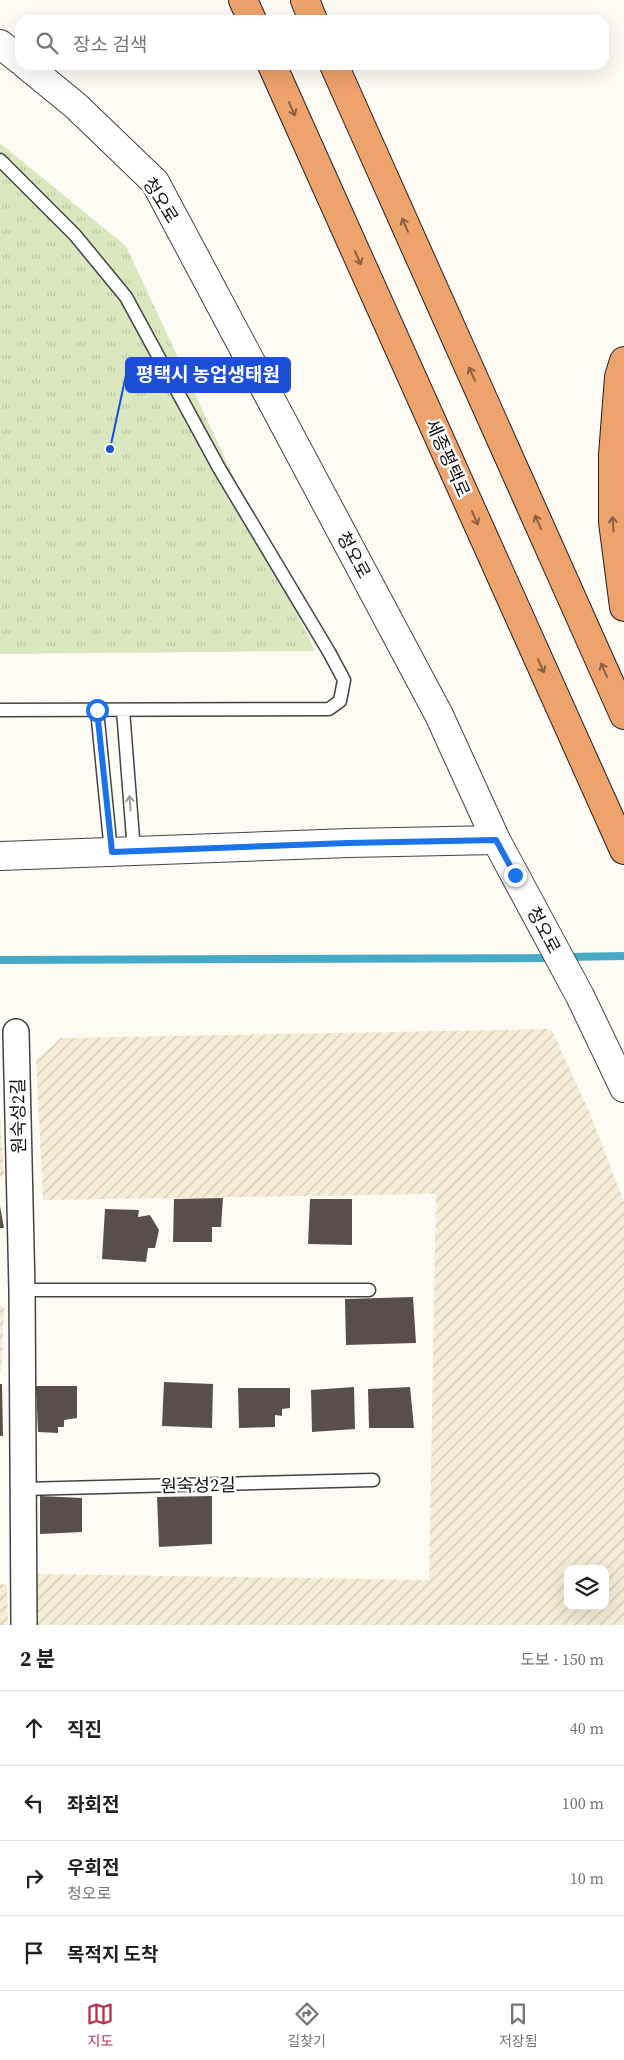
<!DOCTYPE html>
<html lang="ko">
<meta charset="utf-8">
<style>
body{margin:0;font-family:"Source Serif 4","Noto Sans KR",serif;background:#f6f6f6;color:#202124}
.controls{position:absolute;right:15px;bottom:15px;display:grid;overflow:hidden;border-radius:10px;box-shadow:0 5px 20px #0002}
.controls button{width:45px;height:45px;display:grid;place-items:center;padding:0;border:0;border-bottom:1px solid #e0e0e0;background:#fff;color:#202124;font:25px sans-serif}
.stop{position:absolute;width:15px;height:15px;margin:-11px;border:4px solid #1a73e8;border-radius:50%;background:#fff}
.stop.end{background:#1a73e8;border-color:#fff;box-shadow:0 1px 5px #0008}
.list{margin:0;padding:0;list-style:none}
h2{display:flex;justify-content:space-between;align-items:center;height:65px;margin:0;padding:0 20px;font-size:21px}
h2 small{font-size:16px;font-weight:400;color:#757577}
.list li{display:grid;grid-template-columns:32px 1fr auto;gap:15px;align-items:center;box-sizing:border-box;height:75px;padding:0 20px;border-top:1px solid #e0e0e0}
.list b{display:block;font-size:19px;white-space:nowrap}
.list p{margin:0;font-size:16px;white-space:nowrap;color:#757577}
.list em{font-size:16px;font-style:normal;color:#757577}
.icon{flex:none;width:28px;height:28px;fill:none;stroke:currentColor;stroke-width:2;stroke-linecap:round;stroke-linejoin:round}
.map{position:relative;flex:none;width:624px;height:1625px;overflow:hidden}
.search{position:absolute;background:#fff;box-shadow:0 5px 20px #0002;left:15px;right:15px;top:15px;height:55px;display:flex;align-items:center;gap:12px;box-sizing:border-box;padding:0 18px;border-radius:15px;color:#757577;font-size:19px}
.sheet{height:365px;background:#fff}
nav{display:flex;justify-content:space-around;align-items:center;box-sizing:border-box;height:70px;border-top:1px solid #e0e0e0;background:#fff;font-size:14px;color:#757577}
nav a{display:grid;justify-items:center;gap:2px}
nav .on{color:#b92f4e}
.map>svg:first-child{display:block}
</style>
<div class="map">
<svg width="624" height="1625" viewBox="0 0 624 1625">
<defs>
<pattern id="farmland-furrows" width="10" height="10" patternUnits="userSpaceOnUse" patternTransform="scale(1.25)"><rect width="10" height="10" fill="#f4ecd5"/><path d="M-1 1l2-2M0 10L10 0M9 11l2-2" fill="none" stroke="#d0c9b6"/></pattern>
<pattern id="park-tufts" width="24" height="20" patternUnits="userSpaceOnUse" patternTransform="scale(1.25)"><rect width="24" height="20" fill="#dbe8bf"/><path d="M3 7l-1-3M5 7V3M7 7l1-3M15 17l-1-3M17 17v-4M19 17l1-3" fill="none" stroke="#bbc6a3"/></pattern>
</defs>
<rect width="100%" height="100%" fill="#fefbf4"/>
<path fill="url(#farmland-furrows)" fill-rule="evenodd" d="M 551,1029 L 589,1111 L 624,1202 L 624,1625 L 37,1625 L 36,1574 L 429,1580 L 436,1194 L 43,1200 L 36,1060 L 61,1038 ZM 568,1569 L 605,1569 L 605,1606 L 568,1606 Z
M 0,1113 L 4,1176 L 0,1177 Z
M 0,1306 L 4,1307 L 1,1373 L 0,1373 Z
M 0,1584 L 7,1585 L 8,1625 L 0,1625 Z"/>
<path fill="url(#park-tufts)" d="M 0,143 L 126,246 L 315,651 L 0,654 Z"/>
<g fill="none" stroke-linecap="round" stroke-linejoin="round">
<path stroke="#46aac6" stroke-width="8" d="M 566,957 L 624,956
M 0,960 L 552,958"/>
</g>
<path fill="#584f4d" d="M 223,1198 L 221,1227 L 212,1227 L 212,1242 L 173,1242 L 174,1199 Z
M 310,1199 L 352,1199 L 352,1245 L 308,1244 Z
M 0,1206 L 4,1228 L 0,1228 Z
M 105,1209 L 139,1210 L 138,1217 L 150,1215 L 159,1230 L 155,1248 L 148,1248 L 146,1262 L 102,1259 Z
M 413,1297 L 416,1343 L 346,1345 L 345,1299 Z
M 164,1382 L 213,1384 L 212,1428 L 162,1426 Z
M 0,1384 L 2,1384 L 3,1436 L 0,1436 Z
M 36,1386 L 77,1386 L 77,1418 L 64,1420 L 64,1427 L 58,1427 L 58,1433 L 38,1432 Z
M 354,1387 L 355,1429 L 312,1432 L 311,1390 Z
M 410,1387 L 414,1428 L 369,1428 L 368,1389 Z
M 238,1388 L 290,1388 L 290,1408 L 282,1409 L 282,1416 L 275,1415 L 275,1427 L 239,1428 Z
M 40,1496 L 82,1498 L 82,1532 L 40,1534 Z
M 212,1496 L 212,1544 L 159,1547 L 157,1497 Z"/>
<g fill="none" stroke-linecap="round" stroke-linejoin="round">
<g stroke="#434343" stroke-width="15">
<path id="service" d="M 0,160 L 75,235 L 126,297 L 219,468 L 329,652 L 344,680 L 340,701 L 329,709 L 0,710
M 97,710 L 111,852
M 123,710 L 134,851
M 22,1290 L 369,1290
M 23,1489 L 373,1480"/>
</g>
<g stroke="#434343" stroke-width="28">
<path id="minor" d="M 16,1032 L 22,1290 L 24,1625"/>
</g>
<g stroke="#434343" stroke-width="30">
<path id="tertiary" d="M 0,44 L 20,60
M 26,65 L 76,106 L 155,182 L 439,715 L 496,840 L 580,996 L 624,1088
M 0,856 L 349,843 L 496,840"/>
</g>
<g stroke="#212121" stroke-width="30">
<path id="trunk" d="M 243,0 L 252,20
M 305,0 L 313,20
M 272,65 L 624,850
M 334,65 L 624,715
M 624,361 L 619,377 L 613,455 L 613,522 L 624,607"/>
</g>
<use href="#service" stroke="#fff" stroke-width="12"/>
<use href="#minor" stroke="#fff" stroke-width="25"/>
<use href="#tertiary" stroke="#fff" stroke-width="28"/>
<use href="#trunk" stroke="#eea26c" stroke-width="28"/>
</g>
<defs><path id="oneway-shaft" d="M-6 0H5M1.5-3L5.5 0L1.5 3" fill="none" stroke-width="1.6" stroke-linecap="round" stroke-linejoin="round" transform="scale(1.25)"/></defs>
<g stroke="#8a6043">
<use href="#oneway-shaft" transform="translate(292 109) rotate(66)"/>
<use href="#oneway-shaft" transform="translate(405 225) rotate(-114)"/>
<use href="#oneway-shaft" transform="translate(358 258) rotate(66)"/>
<use href="#oneway-shaft" transform="translate(472 374) rotate(-114)"/>
<use href="#oneway-shaft" transform="translate(475 518) rotate(66)"/>
<use href="#oneway-shaft" transform="translate(538 522) rotate(-114)"/>
<use href="#oneway-shaft" transform="translate(613 524) rotate(-94)"/>
<use href="#oneway-shaft" transform="translate(541 666) rotate(66)"/>
<use href="#oneway-shaft" transform="translate(604 670) rotate(-114)"/>
</g>
<use stroke="#9f9f9f" href="#oneway-shaft" transform="translate(130 803) rotate(-94)"/>
<g fill="none" stroke-linecap="round" stroke-linejoin="round">
<path stroke="#1a73e8" stroke-width="6" d="M 97,710 L 112,852 L 348,843 L 496,840 L 515,875"/>
</g>
<g text-anchor="middle" dominant-baseline="central" stroke-width="5" stroke-linejoin="round" paint-order="stroke">
<g font-size="18" fill="#101010" stroke="#fff">
<text transform="translate(161 200) rotate(58)">청오로</text>
<text transform="translate(448 458) rotate(66)">세종평택로</text>
<text transform="translate(354 555) rotate(62)">청오로</text>
<text transform="translate(544 930) rotate(62)">청오로</text>
<text transform="translate(18 1116) rotate(-91)">원숙성2길</text>
<text transform="translate(198 1485) rotate(-1)">원숙성2길</text>
</g>
</g>
<path fill="none" stroke="#1d4ed8" stroke-width="2" d="M110 449L126 375"/>
<circle fill="#1d4ed8" stroke="#fff" stroke-width="2" cx="110" cy="449" r="5"/>
<rect fill="#1d4ed8" stroke="#1d4ed8" stroke-width="2" x="126" y="358" width="164" height="34" rx="5"/>
<g font-size="19" text-anchor="middle" font-weight="bold" fill="#fff">
<text x="208" y="381">평택시 농업생태원</text>
</g>
</svg>
<div class="controls">
<button><svg class="icon" aria-label="layers" viewBox="0 0 24 24"><path d="M12 4l9 5-9 5-9-5zM3 14l9 5 9-5"/></svg></button>
</div>
<div class="stop" style="left:97px;top:710px"></div>
<div class="stop end" style="left:515px;top:875px"></div>
<div class="search"><svg class="icon" aria-label="search" viewBox="0 0 24 24"><circle cx="10" cy="10" r="6"/><path d="M15 15l6 6"/></svg>장소 검색</div>
</div>
<section class="sheet">
<h2>2 분<small>도보 · 150 m</small></h2>
<ul class="list">
<li><svg class="icon" aria-label="ahead" viewBox="0 0 24 24"><path d="M12 20V5M6 11l6-6 6 6"/></svg><div><b>직진</b></div><em>40 m</em></li>
<li><svg class="icon" aria-label="left" viewBox="0 0 24 24"><path d="M17 20v-9H6M10 6l-5 5 5 5"/></svg><div><b>좌회전</b></div><em>100 m</em></li>
<li><svg class="icon" aria-label="right" viewBox="0 0 24 24"><path d="M7 20v-9h11M14 6l5 5-5 5"/></svg><div><b>우회전</b><p>청오로</p></div><em>10 m</em></li>
<li><svg class="icon" aria-label="arrive" viewBox="0 0 24 24"><path d="M6 21V4h12l-3 4 3 4H6"/></svg><div><b>목적지 도착</b></div></li>
</ul>
</section>
<nav>
<a class="on"><svg class="icon" aria-label="map" viewBox="0 0 24 24"><path d="M3 6l6-2 6 2 6-2v14l-6 2-6-2-6 2zM9 4v14M15 6v14"/></svg>지도</a>
<a><svg class="icon" aria-label="directions" viewBox="0 0 24 24"><path d="M12 3l9 9-9 9-9-9zM9 14v-3h6M13 9l2 2-2 2"/></svg>길찾기</a>
<a><svg class="icon" aria-label="saved" viewBox="0 0 24 24"><path d="M7 4h10v16l-5-4-5 4z"/></svg>저장됨</a>
</nav>
